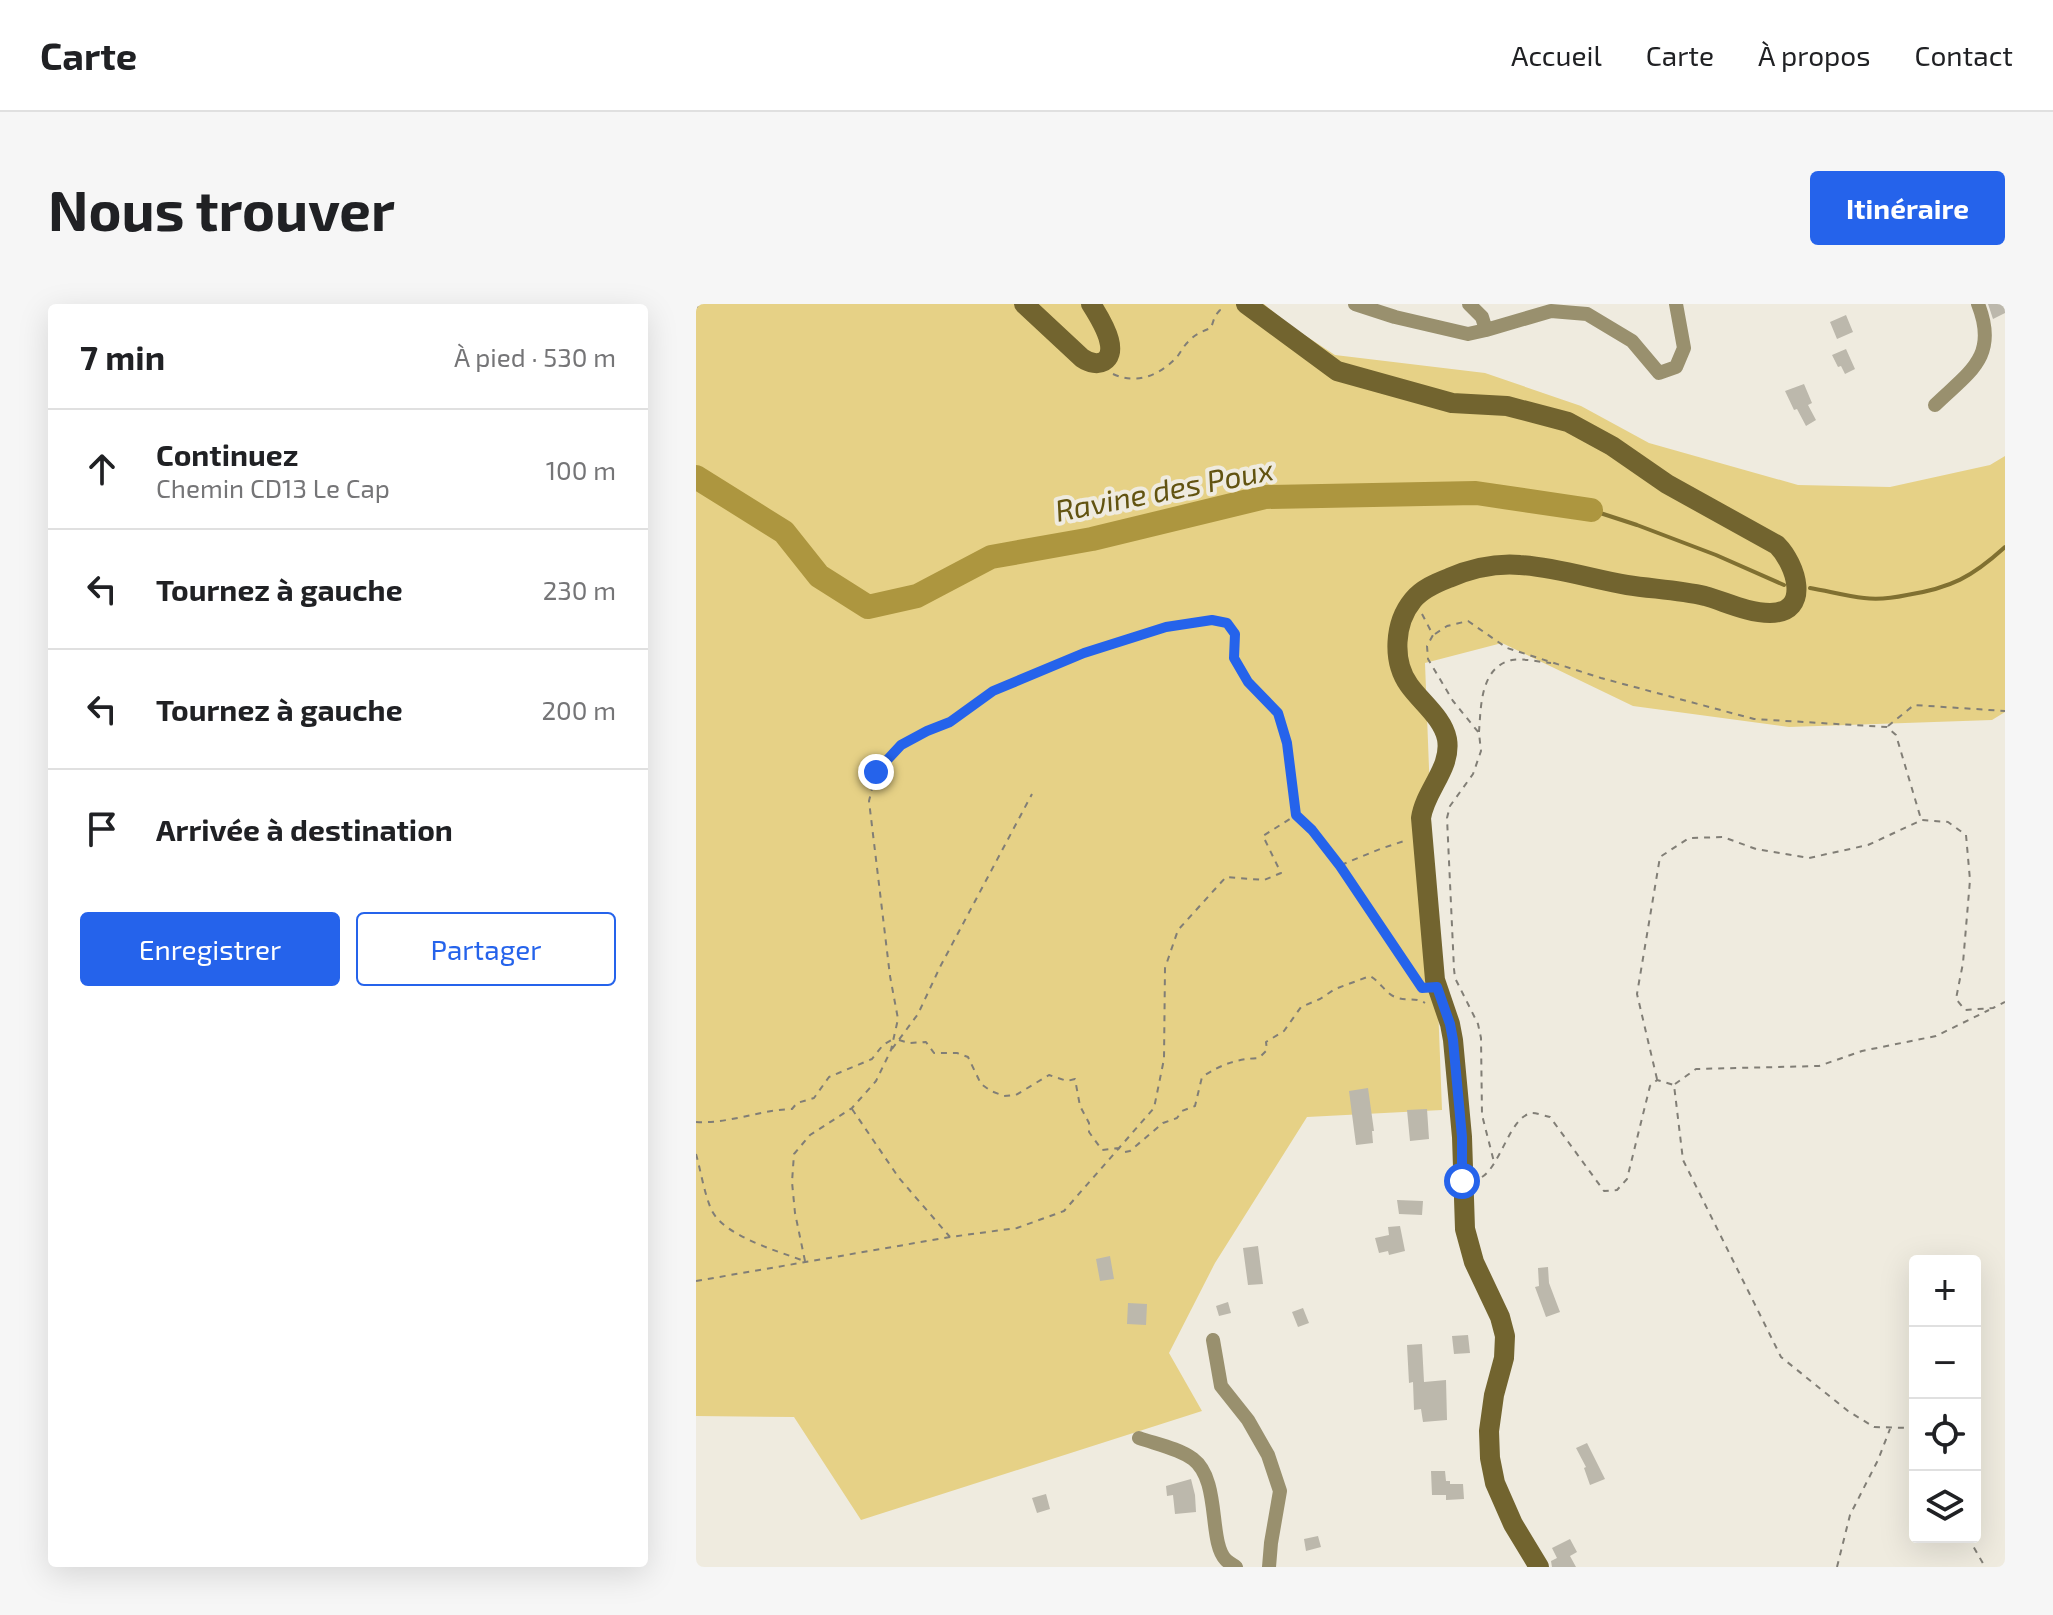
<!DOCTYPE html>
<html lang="fr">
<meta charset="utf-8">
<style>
body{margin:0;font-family:"Exo 2",sans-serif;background:#f6f6f6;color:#202124}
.controls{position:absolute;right:24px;bottom:24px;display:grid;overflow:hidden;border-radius:8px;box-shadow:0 8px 32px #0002}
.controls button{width:72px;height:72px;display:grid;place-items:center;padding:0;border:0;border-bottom:2px solid #e0e0e0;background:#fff;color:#202124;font:40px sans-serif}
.stop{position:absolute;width:24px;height:24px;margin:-18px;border:6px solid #2563eb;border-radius:50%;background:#fff}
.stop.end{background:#2563eb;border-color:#fff;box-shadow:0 2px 8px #0008}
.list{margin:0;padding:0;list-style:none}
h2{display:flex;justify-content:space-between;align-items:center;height:104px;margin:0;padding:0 32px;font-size:34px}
h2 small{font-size:26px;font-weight:400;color:#757577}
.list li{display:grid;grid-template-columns:52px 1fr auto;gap:24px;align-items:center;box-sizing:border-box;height:120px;padding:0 32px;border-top:2px solid #e0e0e0}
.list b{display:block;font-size:30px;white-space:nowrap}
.list p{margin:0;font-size:26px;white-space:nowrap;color:#757577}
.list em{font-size:26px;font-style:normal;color:#757577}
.actions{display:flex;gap:16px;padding:24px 32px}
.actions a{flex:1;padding:18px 0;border:2px solid #2563eb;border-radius:8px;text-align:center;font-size:28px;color:#2563eb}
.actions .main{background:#2563eb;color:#fff}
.icon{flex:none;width:44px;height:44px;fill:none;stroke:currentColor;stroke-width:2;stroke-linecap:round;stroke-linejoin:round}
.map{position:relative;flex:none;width:1309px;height:1263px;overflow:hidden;border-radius:8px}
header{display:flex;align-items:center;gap:48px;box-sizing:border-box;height:112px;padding:0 40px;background:#fff;border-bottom:2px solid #e0e0e0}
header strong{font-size:38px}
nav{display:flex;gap:44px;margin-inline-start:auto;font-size:28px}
.intro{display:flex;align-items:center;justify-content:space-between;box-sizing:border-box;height:192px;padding:0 48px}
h1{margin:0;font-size:56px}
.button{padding:20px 36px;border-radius:8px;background:#2563eb;color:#fff;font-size:28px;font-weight:700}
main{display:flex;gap:48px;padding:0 48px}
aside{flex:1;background:#fff;border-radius:8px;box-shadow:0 8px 32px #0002}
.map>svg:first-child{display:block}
</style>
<header>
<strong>Carte</strong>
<nav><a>Accueil</a><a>Carte</a><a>À propos</a><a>Contact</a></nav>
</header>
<div class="intro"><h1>Nous trouver</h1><a class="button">Itinéraire</a></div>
<main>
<aside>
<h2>7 min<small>À pied · 530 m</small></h2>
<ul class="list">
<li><svg class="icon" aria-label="ahead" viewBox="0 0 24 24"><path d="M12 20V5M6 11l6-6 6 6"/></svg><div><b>Continuez</b><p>Chemin CD13 Le Cap</p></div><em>100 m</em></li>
<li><svg class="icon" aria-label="left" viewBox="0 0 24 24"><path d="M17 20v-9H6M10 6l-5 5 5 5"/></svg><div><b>Tournez à gauche</b></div><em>230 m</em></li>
<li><svg class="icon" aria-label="left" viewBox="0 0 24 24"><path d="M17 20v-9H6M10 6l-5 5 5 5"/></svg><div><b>Tournez à gauche</b></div><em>200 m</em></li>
<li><svg class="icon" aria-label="arrive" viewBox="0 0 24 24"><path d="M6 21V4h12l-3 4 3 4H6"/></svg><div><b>Arrivée à destination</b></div></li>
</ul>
<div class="actions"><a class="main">Enregistrer</a><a>Partager</a></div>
</aside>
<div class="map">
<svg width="1309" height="1263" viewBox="0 0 1309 1263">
<rect width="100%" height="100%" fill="#efebdf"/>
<path fill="#e6d186" d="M 0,0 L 568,0 L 593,21 L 639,51 L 789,69 L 885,102 L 953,139 L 1102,181 L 1194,183 L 1294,161 L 1309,152 L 1309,408 L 1296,416 L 1093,423 L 937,402 L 806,339 L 729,359 L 746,806 L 611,813 L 519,959 L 473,1049 L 506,1107 L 165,1216 L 98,1113 L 0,1112 Z"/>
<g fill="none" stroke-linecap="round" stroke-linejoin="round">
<path stroke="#807031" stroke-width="4" d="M 895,206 L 941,221 L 1020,251 L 1088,281
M 1114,284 C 1132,287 1150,292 1168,294 C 1183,296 1197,294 1211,291 C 1255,284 1276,273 1309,243"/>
<path stroke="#ad963f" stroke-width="24" d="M 0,173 L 88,228 L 123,272 L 172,303 L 221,292 L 295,253 L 396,235 L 569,193 L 780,189 L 895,206"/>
</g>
<path fill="#bcb8ac" d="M 1292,0 L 1309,0 L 1309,9 L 1297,15 Z
M 1150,11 L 1157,28 L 1141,35 L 1134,18 Z
M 1150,45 L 1159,65 L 1149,70 L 1145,62 L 1142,63 L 1136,51 Z
M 1108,80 L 1116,99 L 1112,101 L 1120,116 L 1110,122 L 1101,105 L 1098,106 L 1089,87 Z
M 672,784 L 678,827 L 676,827 L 677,839 L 660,841 L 653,787 Z
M 731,805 L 733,835 L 714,837 L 711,806 Z
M 701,896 L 727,897 L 726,911 L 703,910 Z
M 704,922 L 709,947 L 693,951 L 692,947 L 683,949 L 679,934 L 693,931 L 692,923 Z
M 562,942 L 567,980 L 552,981 L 547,944 Z
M 414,952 L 418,975 L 404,977 L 400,955 Z
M 852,963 L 853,979 L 864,1008 L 850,1013 L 839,983 L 843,982 L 842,964 Z
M 532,998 L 535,1009 L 523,1012 L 520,1002 Z
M 432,999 L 451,1000 L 450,1021 L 431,1020 Z
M 607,1004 L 613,1019 L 602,1023 L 596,1008 Z
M 772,1031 L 774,1049 L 758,1050 L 756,1032 Z
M 726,1040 L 728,1078 L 750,1076 L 751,1116 L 727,1118 L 725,1105 L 718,1106 L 717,1078 L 713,1079 L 711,1041 Z
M 891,1139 L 909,1175 L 894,1181 L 888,1164 L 890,1163 L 880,1144 Z
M 735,1167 L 749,1167 L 750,1177 L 754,1177 L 754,1180 L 767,1180 L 768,1195 L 750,1196 L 750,1191 L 736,1191 Z
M 495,1175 L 499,1191 L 500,1208 L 479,1210 L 477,1191 L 471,1192 L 470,1182 Z
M 350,1190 L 354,1205 L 341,1209 L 336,1194 Z
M 622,1232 L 625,1243 L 610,1247 L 608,1235 Z
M 874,1235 L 881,1248 L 874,1252 L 880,1263 L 856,1263 L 855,1257 L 861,1254 L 856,1244 Z"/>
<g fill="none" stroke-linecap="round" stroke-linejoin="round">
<path stroke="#817e76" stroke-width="2" stroke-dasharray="6 6" stroke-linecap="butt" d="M 0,2 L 1,3 L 2,0
M 417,70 C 441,81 464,71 481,53 C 485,48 488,41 493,37 C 499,30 507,27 515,24 L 519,12 L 524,6 L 523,0
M 726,310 L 737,331 L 731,342 L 732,355 L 757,397 L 783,429 L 785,447 L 777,470 L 754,502 L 751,514 L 758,665 L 759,674 L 782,720 L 785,734 L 786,811 L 798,858
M 739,330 L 751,322 L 772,317 L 811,344 L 905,374 L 1058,415 L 1191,423 L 1200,431 L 1225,515
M 1192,422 L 1218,401 L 1309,407
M 783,428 C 785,403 784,363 816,356 C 827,354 843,358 855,359
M 645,561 L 684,545 L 711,536
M 203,736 L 213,739 L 230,738 L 238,749 L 261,749 L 272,753 L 285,780 L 295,787 L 308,792 L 320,791 L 353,771 L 371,777 L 379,775 L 384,802 L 393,819 L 393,828 L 406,846 L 423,844 L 429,848 L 434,847 L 467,819 L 481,814 L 486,807 L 499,802 L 506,773 C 526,760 540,755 563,754 L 571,746 L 570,738 L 588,727 L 605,703 L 624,695 L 639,685 L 674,672 C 685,678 690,691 702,694 C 712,697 719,693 729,699
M 196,745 L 222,710 L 244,663 L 336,490
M 961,775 L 941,690 L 964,553 L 993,534 L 1027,533 L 1060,545 L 1113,554 L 1172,541 L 1226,516 L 1252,518 L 1270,531 L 1274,576 L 1267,659 L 1260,695 L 1269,706 L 1297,704 L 1309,698
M 979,780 L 1000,765 L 1123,762 L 1166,747 L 1240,732 L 1293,706
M 156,805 L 203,874 L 254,933
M 0,818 C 33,820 63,806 96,805 L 101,799 L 118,794 L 133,773 L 176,755 L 187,741 L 197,735
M 0,850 C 5,868 8,888 15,905 C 27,932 82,947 108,957
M 786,873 C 805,861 814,812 836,809 C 841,809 849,812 854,813 L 908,887 L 921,886 L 931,875 L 954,782 L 961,776 L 978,781 L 987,856 L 1085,1053 L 1152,1107 L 1178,1123 L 1215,1124 L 1219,1126
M 109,957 L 99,909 L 96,878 L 98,850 L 114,831 L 156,804 L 180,777 L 195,746 L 202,715 L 194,672 L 173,497 L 180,468 L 205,441 L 231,427 L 254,418 L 297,387 L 388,349 L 470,323 L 516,316 L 531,319 L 539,330 L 538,354 L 552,378 L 582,409 L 591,439 L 600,511
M 0,977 L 254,933 L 321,924 L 368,907 L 458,804 L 468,755 L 469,664 L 482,626 L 530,573 L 568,576 L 585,569 L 567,532 L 600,511 C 649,560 685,621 723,679
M 1272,1233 L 1289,1263
M 1141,1263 L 1154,1211 L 1182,1156 L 1194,1125"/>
<path stroke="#99906e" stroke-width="14" d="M 659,0 L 699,13 L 772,30 L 790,26 L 786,13 L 773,0
M 790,26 L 855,7 L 891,10 L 936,37 L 963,69 L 980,63 L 988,44 L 980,0
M 1239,101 C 1273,68 1303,53 1282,0
M 517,1036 L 525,1082 L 552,1116 L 572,1151 L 584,1187 L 575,1239 L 573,1263
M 443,1134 C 460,1140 482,1144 497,1155 C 525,1176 512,1238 530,1256 C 533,1259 537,1261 540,1263"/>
<path stroke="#72642f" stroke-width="20" d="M 328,0 L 386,54 C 402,65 419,58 413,36 C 410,24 402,11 395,0
M 550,0 L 641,67 L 756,99 L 811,102 L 872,118 L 916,142 L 971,180 L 1081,241 C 1100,260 1116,309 1074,309 C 1052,309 1030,298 1009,292 C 983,286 957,285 931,281 C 896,275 859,263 824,261 C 800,259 774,265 753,274 C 740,279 726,285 717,296 C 698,319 696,357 713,381 C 725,398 747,414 751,435 C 756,464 729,486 725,514 L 739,676 L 754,720 L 757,736 L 766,833 L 769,925 L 778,958 L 804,1013 L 809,1032 L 808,1054 L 798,1091 L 793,1127 L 794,1154 L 799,1179 L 817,1220 L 843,1263"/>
</g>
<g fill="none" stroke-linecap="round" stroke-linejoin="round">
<path stroke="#2563eb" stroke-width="10" d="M 180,468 L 205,441 L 231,427 L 254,418 L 297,387 L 388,349 L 470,323 L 516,316 L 531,319 L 539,330 L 538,354 L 552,378 L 582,409 L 591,439 L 600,511 L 616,526 L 644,562 L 726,684 L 741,683 L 754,720 L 757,736 L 766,833 L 766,877"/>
</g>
<g text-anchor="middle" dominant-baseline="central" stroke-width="8" stroke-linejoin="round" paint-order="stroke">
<g font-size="30" font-style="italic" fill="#625310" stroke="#efebdf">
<text transform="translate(468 185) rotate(-11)">Ravine des Poux</text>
</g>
</g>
</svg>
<div class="controls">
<button>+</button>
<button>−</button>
<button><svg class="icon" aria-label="locate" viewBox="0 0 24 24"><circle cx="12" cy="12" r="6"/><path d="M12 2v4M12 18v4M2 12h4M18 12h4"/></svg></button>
<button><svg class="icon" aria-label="layers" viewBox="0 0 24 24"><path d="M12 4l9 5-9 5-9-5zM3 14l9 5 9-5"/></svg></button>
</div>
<div class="stop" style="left:766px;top:877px"></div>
<div class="stop end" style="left:180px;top:468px"></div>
</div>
</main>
